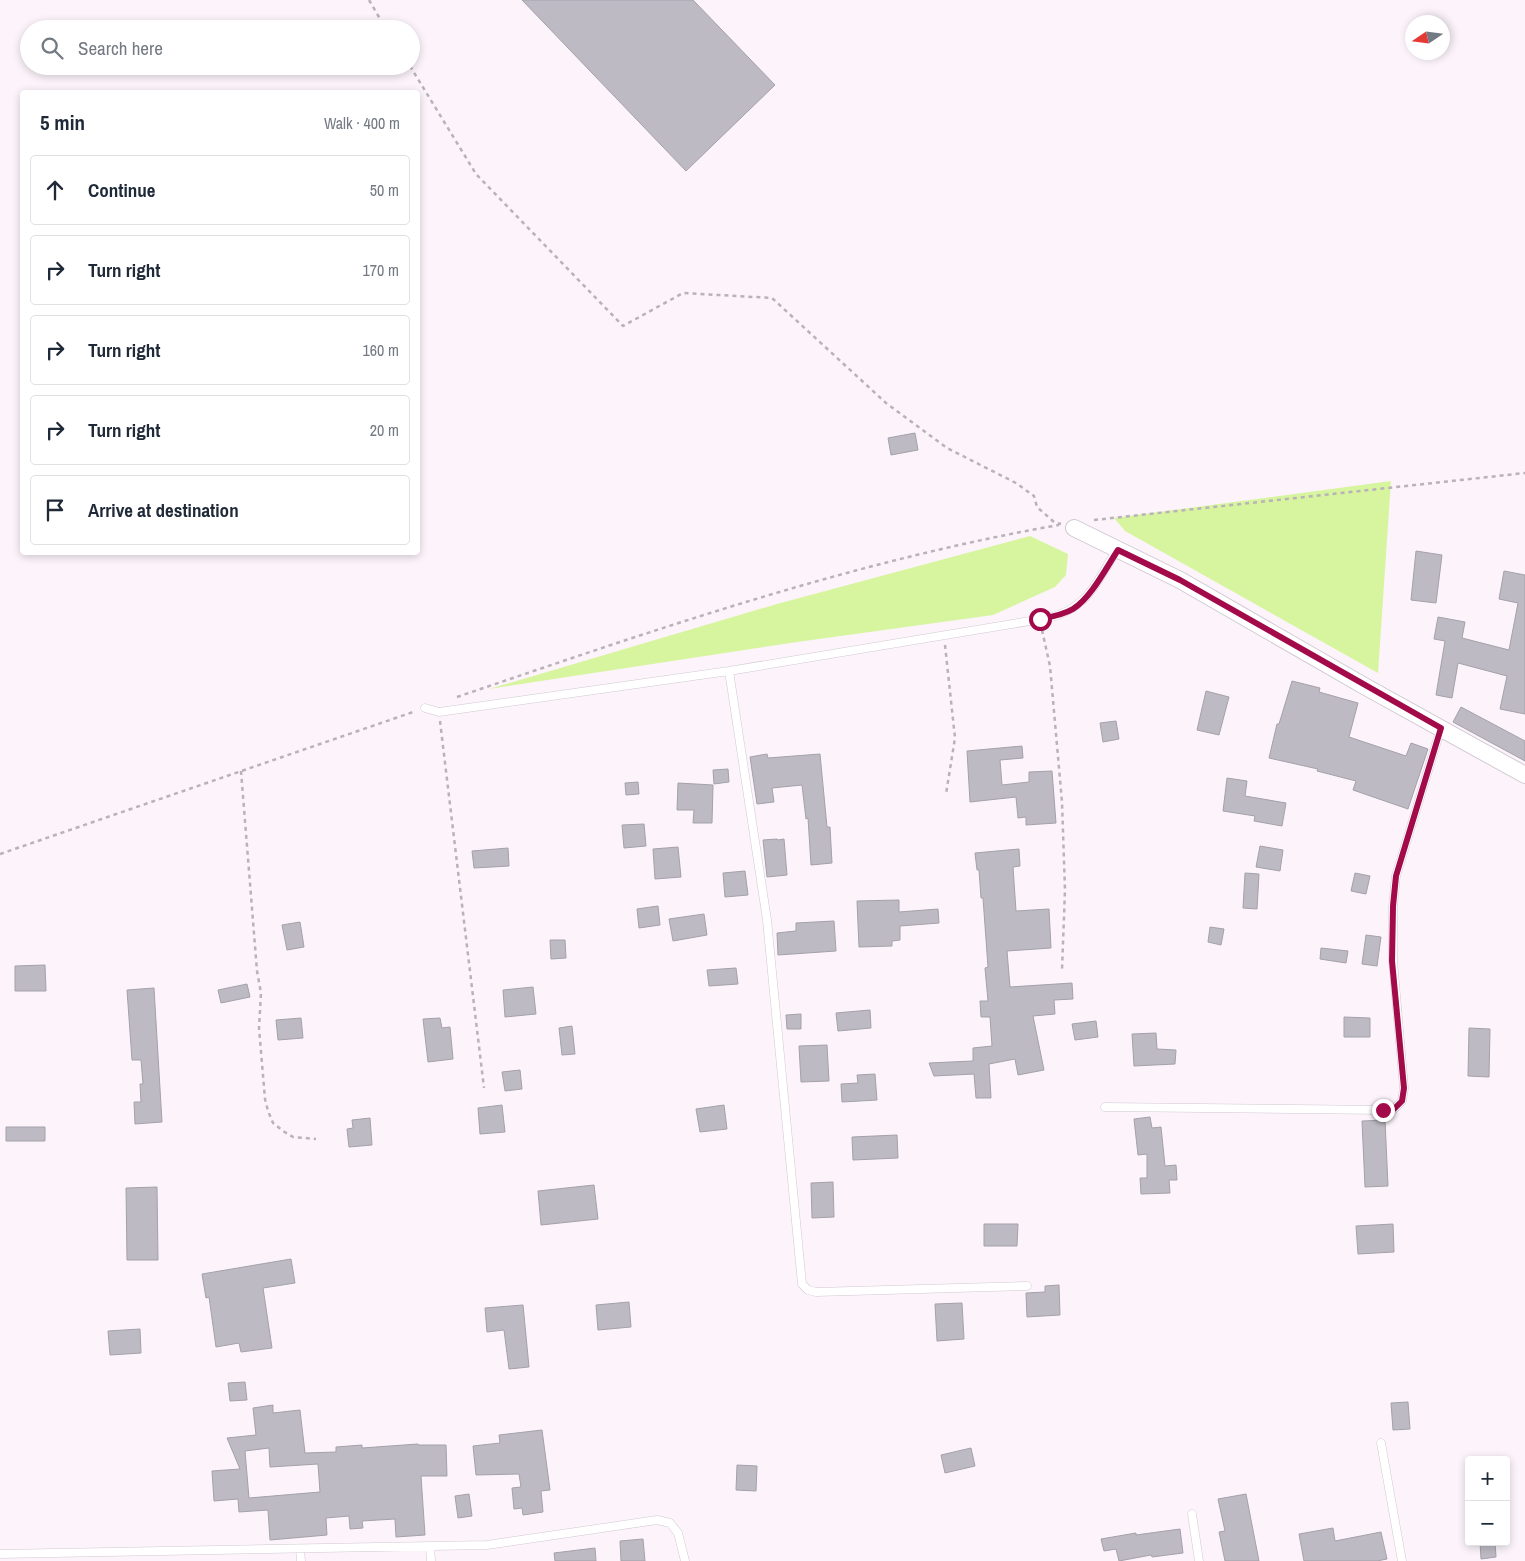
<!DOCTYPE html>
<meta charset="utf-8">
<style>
body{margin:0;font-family:"Archivo Narrow",sans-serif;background:#f6f6f7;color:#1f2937}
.controls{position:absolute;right:15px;bottom:15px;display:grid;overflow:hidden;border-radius:5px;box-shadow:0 2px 8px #0003}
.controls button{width:45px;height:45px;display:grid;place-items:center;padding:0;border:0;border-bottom:1px solid #e0e1e3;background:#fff;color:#1f2937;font:25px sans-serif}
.compass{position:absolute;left:1405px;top:15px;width:45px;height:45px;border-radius:50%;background:#fff;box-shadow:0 2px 8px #0003;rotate:257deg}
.stop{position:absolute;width:15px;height:15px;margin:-11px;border:4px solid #a20a4a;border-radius:50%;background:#fff}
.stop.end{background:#a20a4a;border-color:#fff;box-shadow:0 1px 5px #0008}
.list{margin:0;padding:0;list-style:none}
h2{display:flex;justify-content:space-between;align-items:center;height:65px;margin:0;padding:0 20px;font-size:21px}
h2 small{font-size:16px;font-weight:400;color:#747a83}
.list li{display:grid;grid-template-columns:32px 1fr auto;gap:15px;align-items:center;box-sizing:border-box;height:70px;margin:0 10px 10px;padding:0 10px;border:1px solid #e0e1e3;border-radius:5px}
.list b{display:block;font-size:19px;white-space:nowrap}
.list em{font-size:16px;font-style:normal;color:#747a83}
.icon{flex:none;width:28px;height:28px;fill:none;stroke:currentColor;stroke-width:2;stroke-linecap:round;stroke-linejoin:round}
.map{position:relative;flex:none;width:1525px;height:1561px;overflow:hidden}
.search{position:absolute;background:#fff;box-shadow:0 2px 8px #0003;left:20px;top:20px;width:400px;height:55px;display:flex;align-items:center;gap:12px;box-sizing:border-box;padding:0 18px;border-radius:28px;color:#747a83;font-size:19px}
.panel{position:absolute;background:#fff;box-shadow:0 2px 8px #0003;left:20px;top:90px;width:400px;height:465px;border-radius:5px}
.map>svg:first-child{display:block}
</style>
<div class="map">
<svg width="1525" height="1561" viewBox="0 0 1525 1561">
<rect width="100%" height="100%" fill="#fcf3fb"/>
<path fill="#d7f59e" d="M 1391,481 L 1378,673 L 1125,531 L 1114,518 Z
M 1030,536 L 1068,554 L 1066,575 L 1055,587 L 993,615 L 797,642 L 489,689 L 777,604 Z"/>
<path fill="#bdbac4" stroke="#a4a1ab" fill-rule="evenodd" d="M 522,0 L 693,0 L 775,85 L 686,171 Z
M 915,433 L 918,450 L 891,455 L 888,438 Z
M 1416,551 L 1442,555 L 1436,603 L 1411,600 Z
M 1504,571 L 1525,575 L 1525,714 L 1500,709 L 1507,676 L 1458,663 L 1452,698 L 1436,695 L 1445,641 L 1434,639 L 1438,617 L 1465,622 L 1462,638 L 1509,650 L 1518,603 L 1499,599 Z
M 1292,681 L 1320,688 L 1319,692 L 1358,703 L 1349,737 L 1406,756 L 1411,743 L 1428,749 L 1408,809 L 1353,790 L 1356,781 L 1317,771 L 1318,769 L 1269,758 L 1277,724 L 1279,724 Z
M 1206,691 L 1229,697 L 1219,735 L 1197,730 Z
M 1461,707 L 1525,741 L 1525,761 L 1453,722 Z
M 1116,721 L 1119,739 L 1103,742 L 1100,723 Z
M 1022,746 L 1023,758 L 1000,760 L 1002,785 L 1029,782 L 1029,772 L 1052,771 L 1056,823 L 1026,825 L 1026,817 L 1018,818 L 1016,797 L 970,802 L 967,751 Z
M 767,754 L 768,758 L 820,754 L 827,827 L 830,827 L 832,863 L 811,865 L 808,818 L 806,819 L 802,785 L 772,788 L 774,802 L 757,804 L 750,757 Z
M 728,769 L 729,782 L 714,784 L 713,770 Z
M 1227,778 L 1247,781 L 1245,796 L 1286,803 L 1282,826 L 1254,821 L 1255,816 L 1223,811 Z
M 638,782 L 639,794 L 626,795 L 625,783 Z
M 678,783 L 713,785 L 712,823 L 693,823 L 694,810 L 677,810 Z
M 644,824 L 646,846 L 624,848 L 622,825 Z
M 777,839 L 778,840 L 784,839 L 787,875 L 767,877 L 763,840 Z
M 1260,846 L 1283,850 L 1280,871 L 1256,867 Z
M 678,847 L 681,877 L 655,879 L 653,849 Z
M 508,848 L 509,866 L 474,868 L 472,851 Z
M 1019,849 L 1020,866 L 1013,867 L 1016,911 L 1049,909 L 1051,948 L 1007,951 L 1010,987 L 1072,983 L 1073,999 L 1054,1000 L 1055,1014 L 1033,1016 L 1044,1070 L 1018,1075 L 1015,1059 L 989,1064 L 991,1098 L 976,1098 L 974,1074 L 934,1076 L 929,1063 L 973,1061 L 973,1048 L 992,1046 L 990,1017 L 981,1017 L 980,1001 L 988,1001 L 985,968 L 988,967 L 983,898 L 981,898 L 979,870 L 977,870 L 975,853 Z
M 745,871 L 748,895 L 725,897 L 723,873 Z
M 1245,873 L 1259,874 L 1257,909 L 1243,908 Z
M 1355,873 L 1370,876 L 1366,894 L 1351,891 Z
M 899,900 L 899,912 L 938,909 L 939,923 L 900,926 L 900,940 L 892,941 L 892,946 L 859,947 L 857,901 Z
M 658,906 L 660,925 L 639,928 L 637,909 Z
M 704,914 L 707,935 L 673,941 L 669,919 Z
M 834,921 L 836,951 L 778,955 L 777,933 L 796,931 L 796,923 Z
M 300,922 L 304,947 L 287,950 L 282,925 Z
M 1210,927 L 1224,929 L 1221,945 L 1208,942 Z
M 1366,935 L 1381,937 L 1377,966 L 1362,964 Z
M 550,940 L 565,940 L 566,958 L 551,959 Z
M 1321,948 L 1348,951 L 1346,963 L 1320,959 Z
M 45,965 L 46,991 L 15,991 L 15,966 Z
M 736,968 L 738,984 L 709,986 L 707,970 Z
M 247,984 L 250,997 L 221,1003 L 218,990 Z
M 533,987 L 536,1014 L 505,1017 L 503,990 Z
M 154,988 L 162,1122 L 135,1124 L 134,1102 L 141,1102 L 140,1084 L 143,1084 L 141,1060 L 132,1060 L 127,990 Z
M 870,1010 L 871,1028 L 838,1031 L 836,1013 Z
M 801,1014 L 801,1029 L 787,1029 L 786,1015 Z
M 1344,1017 L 1370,1018 L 1370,1037 L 1344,1037 Z
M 301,1018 L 303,1038 L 278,1040 L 276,1020 Z
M 440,1018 L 442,1028 L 450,1027 L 453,1059 L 428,1062 L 423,1019 Z
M 1096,1021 L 1098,1037 L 1075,1040 L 1072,1024 Z
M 572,1026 L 575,1054 L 562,1055 L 559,1028 Z
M 1469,1028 L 1490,1029 L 1489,1077 L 1468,1076 Z
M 1156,1033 L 1157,1049 L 1176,1050 L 1175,1064 L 1134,1066 L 1132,1034 Z
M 827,1045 L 829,1081 L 801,1082 L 799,1046 Z
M 520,1070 L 522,1089 L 505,1091 L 502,1072 Z
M 875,1074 L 877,1100 L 842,1102 L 841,1084 L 858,1083 L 857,1075 Z
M 502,1105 L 505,1132 L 480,1134 L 478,1108 Z
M 724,1105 L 727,1129 L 700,1132 L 696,1109 Z
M 1150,1117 L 1152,1128 L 1161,1127 L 1165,1166 L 1176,1165 L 1177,1180 L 1169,1180 L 1170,1193 L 1141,1194 L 1140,1178 L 1147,1178 L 1147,1154 L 1138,1155 L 1134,1119 Z
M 370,1118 L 372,1145 L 349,1147 L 347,1129 L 353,1128 L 352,1120 Z
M 1385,1120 L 1388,1186 L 1365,1187 L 1362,1121 Z
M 6,1127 L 45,1127 L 45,1141 L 6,1141 Z
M 897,1135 L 898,1158 L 853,1160 L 852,1137 Z
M 833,1182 L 834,1217 L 812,1218 L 811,1183 Z
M 594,1185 L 598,1219 L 541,1225 L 538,1191 Z
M 157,1187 L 158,1260 L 127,1260 L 126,1188 Z
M 984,1224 L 1018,1224 L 1017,1246 L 984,1246 Z
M 1393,1224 L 1394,1252 L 1358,1254 L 1356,1226 Z
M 291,1259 L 295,1283 L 263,1288 L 272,1348 L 241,1352 L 239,1343 L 216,1347 L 209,1297 L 206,1298 L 202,1274 Z
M 1059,1285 L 1060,1315 L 1027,1317 L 1026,1293 L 1045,1292 L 1045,1286 Z
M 629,1302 L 631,1327 L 598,1330 L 596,1305 Z
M 962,1303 L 964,1339 L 937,1341 L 935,1304 Z
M 523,1305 L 529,1367 L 509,1369 L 504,1330 L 487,1332 L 485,1308 Z
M 140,1329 L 141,1353 L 110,1355 L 108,1331 Z
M 245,1382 L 247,1400 L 230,1401 L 228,1383 Z
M 1408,1402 L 1410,1429 L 1393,1430 L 1391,1403 Z
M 273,1405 L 273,1413 L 300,1410 L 305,1453 L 336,1452 L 336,1447 L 362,1445 L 362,1448 L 418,1444 L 418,1445 L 446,1445 L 447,1476 L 421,1476 L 425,1535 L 396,1537 L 395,1519 L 362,1521 L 363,1528 L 350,1529 L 349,1516 L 326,1518 L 327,1535 L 270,1540 L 268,1510 L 239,1512 L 238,1499 L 214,1501 L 212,1471 L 240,1469 L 227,1438 L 256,1435 L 253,1408 ZM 269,1448 L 270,1467 L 318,1464 L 320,1492 L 249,1498 L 245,1451 Z
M 542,1430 L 550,1490 L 541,1491 L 543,1512 L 523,1515 L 522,1508 L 514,1509 L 512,1488 L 521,1487 L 519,1474 L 476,1475 L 473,1446 L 500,1443 L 499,1435 Z
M 971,1448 L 975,1466 L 945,1473 L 941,1455 Z
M 737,1465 L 757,1466 L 756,1491 L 736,1490 Z
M 469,1494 L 472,1516 L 458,1518 L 455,1496 Z
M 1246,1494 L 1259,1561 L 1225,1561 L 1219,1532 L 1225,1531 L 1218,1499 Z
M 1333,1528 L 1335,1541 L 1381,1532 L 1387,1559 L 1377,1561 L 1304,1561 L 1299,1534 Z
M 1180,1529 L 1183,1553 L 1152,1557 L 1151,1555 L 1119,1561 L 1116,1549 L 1104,1551 L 1101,1539 L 1136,1533 L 1136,1535 Z
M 643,1539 L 645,1561 L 621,1561 L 620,1541 Z
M 1480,1542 L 1495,1542 L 1496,1557 L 1481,1559 Z
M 595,1548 L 596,1561 L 555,1561 L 554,1553 Z"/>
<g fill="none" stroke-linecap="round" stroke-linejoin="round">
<g stroke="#d1c9d1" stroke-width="9">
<path id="lane" d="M 729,671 L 767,920 L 802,1284 L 808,1290 L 816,1292 L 1027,1286
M 425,708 L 439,712 L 729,671 L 1048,618 C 1088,609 1097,581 1117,550
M 1105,1107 L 1383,1110 L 1394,1109 L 1402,1101 L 1404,1088 L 1393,961 L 1393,906 L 1396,876 L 1441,728
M 1381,1443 L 1402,1561
M 1192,1514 L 1199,1561
M 430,1547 L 431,1561
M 300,1549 L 301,1561
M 0,1554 L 487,1545 L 657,1520 L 670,1523 L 678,1533 L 685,1561"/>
</g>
<g stroke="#d1c9d1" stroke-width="18">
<path id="street" d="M 1074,528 L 1180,580 L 1366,687 L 1525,775"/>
</g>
<path stroke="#b9b2b8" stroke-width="2.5" stroke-dasharray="4 4" stroke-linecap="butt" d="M 369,0 L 386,29
M 410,66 L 476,174 L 623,326 L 683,293 L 772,298 L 886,403 L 947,448 L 1016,483 L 1034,496 L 1037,507 L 1054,522 L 1061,524
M 1094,520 L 1525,473
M 1042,630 L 1050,666 L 1062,802 L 1065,890 L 1062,970
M 945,645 L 955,738 L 946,794
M 457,697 C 654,630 853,561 1059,525
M 440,721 L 484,1088
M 241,771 L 257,971 L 261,993 L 259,1028 L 265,1099 L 268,1111 L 273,1123 L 283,1131 L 293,1137 L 316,1139
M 0,854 L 416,711"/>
<use href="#lane" stroke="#fff" stroke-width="8"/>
<use href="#street" stroke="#fff" stroke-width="16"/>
</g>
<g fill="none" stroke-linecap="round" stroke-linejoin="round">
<path stroke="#a20a4a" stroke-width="6" d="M 1040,619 C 1051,617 1063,615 1073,609 C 1091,598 1106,568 1118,550 L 1180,580 L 1441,728 L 1396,876 L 1393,906 L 1392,961 L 1404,1088 L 1402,1101 L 1394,1109 L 1383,1110"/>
</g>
</svg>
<div class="controls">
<button>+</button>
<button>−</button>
</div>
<svg class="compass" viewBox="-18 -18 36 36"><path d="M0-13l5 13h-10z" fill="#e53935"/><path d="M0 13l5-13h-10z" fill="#747a83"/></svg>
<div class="stop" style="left:1040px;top:619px"></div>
<div class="stop end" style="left:1383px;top:1110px"></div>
<div class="search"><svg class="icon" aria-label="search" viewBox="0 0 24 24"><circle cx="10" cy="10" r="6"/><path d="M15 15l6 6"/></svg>Search here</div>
<section class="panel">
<h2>5 min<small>Walk · 400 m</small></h2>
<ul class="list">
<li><svg class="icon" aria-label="ahead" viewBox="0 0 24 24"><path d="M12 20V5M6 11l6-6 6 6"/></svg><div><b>Continue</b></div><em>50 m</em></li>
<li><svg class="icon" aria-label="right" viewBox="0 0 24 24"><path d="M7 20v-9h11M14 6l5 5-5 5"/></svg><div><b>Turn right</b></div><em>170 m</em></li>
<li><svg class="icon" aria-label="right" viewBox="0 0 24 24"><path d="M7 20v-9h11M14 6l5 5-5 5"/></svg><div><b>Turn right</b></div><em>160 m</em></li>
<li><svg class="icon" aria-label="right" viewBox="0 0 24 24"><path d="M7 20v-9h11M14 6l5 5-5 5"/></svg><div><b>Turn right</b></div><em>20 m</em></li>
<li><svg class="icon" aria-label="arrive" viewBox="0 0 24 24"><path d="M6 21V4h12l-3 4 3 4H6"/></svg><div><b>Arrive at destination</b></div></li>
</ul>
</section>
</div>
